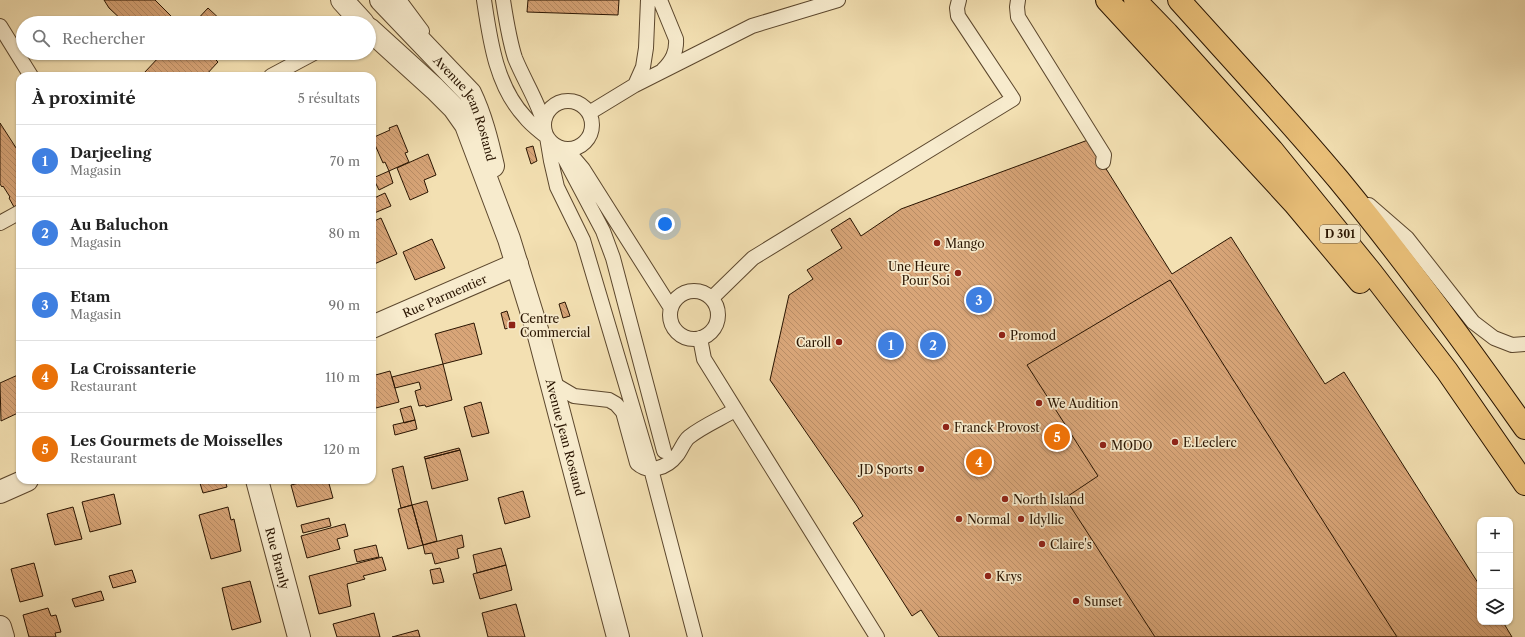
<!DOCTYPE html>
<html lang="fr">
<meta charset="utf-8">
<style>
body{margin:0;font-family:"Libre Caslon Text",serif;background:#f6f6f6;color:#222}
.controls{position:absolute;right:12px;bottom:12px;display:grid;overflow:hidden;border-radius:8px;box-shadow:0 1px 3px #0004}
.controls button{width:36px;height:36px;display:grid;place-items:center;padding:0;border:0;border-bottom:1px solid #e0e0e0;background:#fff;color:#222;font:20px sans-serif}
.you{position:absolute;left:665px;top:224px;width:14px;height:14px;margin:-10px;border:3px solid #fff;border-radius:50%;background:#1a73e8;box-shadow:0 0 0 6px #1a73e833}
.badge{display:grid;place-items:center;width:26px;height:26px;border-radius:50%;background:#8f2418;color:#fff;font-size:13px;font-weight:700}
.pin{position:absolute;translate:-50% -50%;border:2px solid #fff;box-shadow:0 1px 4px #0006}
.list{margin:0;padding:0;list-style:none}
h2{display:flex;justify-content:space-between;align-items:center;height:52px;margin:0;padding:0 16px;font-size:17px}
h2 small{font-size:13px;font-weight:400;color:#767676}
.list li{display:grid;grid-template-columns:26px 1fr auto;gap:12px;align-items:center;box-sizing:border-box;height:72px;padding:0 16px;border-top:1px solid #e0e0e0}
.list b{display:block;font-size:15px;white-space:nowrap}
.list p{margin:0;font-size:13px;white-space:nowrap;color:#767676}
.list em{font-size:13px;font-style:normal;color:#767676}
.icon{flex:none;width:22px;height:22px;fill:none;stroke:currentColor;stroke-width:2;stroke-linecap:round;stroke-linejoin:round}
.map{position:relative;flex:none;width:1525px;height:637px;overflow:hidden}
.search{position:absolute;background:#fff;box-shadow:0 1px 3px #0004;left:16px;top:16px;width:360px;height:44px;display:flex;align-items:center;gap:10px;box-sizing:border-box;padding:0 14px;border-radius:22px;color:#767676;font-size:15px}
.panel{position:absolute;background:#fff;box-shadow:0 1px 3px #0004;left:16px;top:72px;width:360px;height:412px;border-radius:12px}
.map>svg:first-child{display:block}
</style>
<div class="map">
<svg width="1525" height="637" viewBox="0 0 1525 637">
<defs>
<pattern id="building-back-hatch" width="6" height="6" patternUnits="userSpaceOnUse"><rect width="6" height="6" fill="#d8a578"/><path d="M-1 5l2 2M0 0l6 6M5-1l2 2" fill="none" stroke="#b98d66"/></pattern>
</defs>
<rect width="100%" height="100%" fill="#f3e0b2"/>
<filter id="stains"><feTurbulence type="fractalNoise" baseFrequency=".005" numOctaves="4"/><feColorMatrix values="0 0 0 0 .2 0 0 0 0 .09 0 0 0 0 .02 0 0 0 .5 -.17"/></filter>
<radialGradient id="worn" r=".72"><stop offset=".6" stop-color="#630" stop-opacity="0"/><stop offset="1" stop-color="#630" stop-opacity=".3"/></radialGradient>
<path fill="url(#building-back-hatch)" stroke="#291401" d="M 104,0 L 155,0 L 178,23 L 125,23 L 109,8 Z
M 528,0 L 619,0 L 618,15 L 527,12 Z
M 208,8 L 224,23 L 194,23 Z
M 157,53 L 209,53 L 218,62 L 205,76 L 147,76 L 144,73 L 160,56 Z
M 0,123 L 20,154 L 20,203 L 14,207 L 9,198 L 10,197 L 3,186 L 2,187 L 0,184 Z
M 397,125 L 408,152 L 405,153 L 409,162 L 389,171 L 385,162 L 383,163 L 372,138 L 390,130 L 389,128 Z
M 1088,140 L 1172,274 L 1231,237 L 1325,384 L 1344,372 L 1480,586 L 1480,622 L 1503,622 L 1512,637 L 939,637 L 921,610 L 912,616 L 853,523 L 863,516 L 857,506 L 770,380 L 789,295 L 813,279 L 807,270 L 842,248 L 831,230 L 850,218 L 861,236 L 901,209 Z
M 533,146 L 537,161 L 531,164 L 526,148 Z
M 428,154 L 436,175 L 424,180 L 428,192 L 410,200 L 397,168 Z
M 389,171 L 393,183 L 379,190 L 373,178 Z
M 385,193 L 391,206 L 372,214 L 372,199 Z
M 381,218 L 397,254 L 372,265 L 372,222 Z
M 432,239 L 445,268 L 415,280 L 403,252 Z
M 1170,280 L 1251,408 L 1397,637 L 1155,637 L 1065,498 L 1098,476 L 1027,365 Z
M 565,302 L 570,316 L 563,318 L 559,304 Z
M 507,311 L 512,327 L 505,329 L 501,313 Z
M 474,323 L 482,354 L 443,364 L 435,334 Z
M 443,364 L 452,400 L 426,407 L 425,405 L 419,406 L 415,391 L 421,389 L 419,382 L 395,388 L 392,377 Z
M 390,371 L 399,402 L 372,409 L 372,376 Z
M 20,374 L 20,412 L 1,421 L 0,383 Z
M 481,402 L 489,433 L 472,437 L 464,407 Z
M 411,406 L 415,420 L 404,423 L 400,409 Z
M 415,420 L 417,429 L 395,435 L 393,425 Z
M 459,448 L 460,450 L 425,459 L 424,457 Z
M 460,450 L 468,480 L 432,489 L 425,459 Z
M 403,466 L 412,505 L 401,508 L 392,469 Z
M 199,480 L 225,480 L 227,487 L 203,493 Z
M 312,480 L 328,480 L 333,498 L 297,507 L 291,485 Z
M 523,491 L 530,517 L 505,524 L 498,498 Z
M 114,494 L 121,524 L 90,532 L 82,502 Z
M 427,501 L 437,541 L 423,545 L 412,505 Z
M 412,505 L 423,545 L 408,549 L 398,509 Z
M 73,507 L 82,539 L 55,545 L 47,514 Z
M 228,507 L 231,520 L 234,519 L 241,551 L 211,559 L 199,515 Z
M 329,518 L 331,526 L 303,533 L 301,525 Z
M 345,524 L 348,536 L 337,539 L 340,549 L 307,558 L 301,536 Z
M 462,535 L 464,547 L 457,549 L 459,558 L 435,564 L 432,553 L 425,554 L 423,545 Z
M 376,545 L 379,557 L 357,562 L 354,550 Z
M 501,548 L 506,565 L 477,573 L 473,555 Z
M 382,557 L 386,570 L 363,576 L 365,579 L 347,584 L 351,606 L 319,614 L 309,576 Z
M 34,563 L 43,596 L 20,602 L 11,569 Z
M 506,565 L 512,590 L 480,599 L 473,574 Z
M 440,568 L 444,582 L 433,584 L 430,570 Z
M 132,570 L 136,582 L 113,588 L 109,576 Z
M 250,581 L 261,622 L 232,630 L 222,588 Z
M 101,591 L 104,600 L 75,607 L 72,599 Z
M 516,604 L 525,637 L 488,637 L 482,613 Z
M 48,608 L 51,616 L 56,615 L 61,632 L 55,633 L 56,637 L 29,637 L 23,615 Z
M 374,613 L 380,637 L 337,637 L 333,624 Z
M 418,630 L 420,637 L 392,637 Z"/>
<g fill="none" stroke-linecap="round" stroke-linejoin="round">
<g stroke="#5c472d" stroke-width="16">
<path id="service" d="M 399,0 L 422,31
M 484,0 C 490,40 496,86 525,117 C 531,125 540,131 547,137 L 551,161 L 557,187 L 583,240 L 651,469 L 695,637
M 503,0 C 506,19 509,39 515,58 C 524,80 537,100 544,123
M 660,0 L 676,39 C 677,52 672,61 663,70
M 1018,0 L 1017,7 L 1018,17 L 1104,155 L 1103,162
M 0,26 L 31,76
M 271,76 L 314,53
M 635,85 L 752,26 L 838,0
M544 125a24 24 0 1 1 48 0a24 24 0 1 1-48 0Z
M 589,113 L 635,85 L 643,67 L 646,48 L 648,0
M 559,148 L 603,231 L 613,258 L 664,451
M 566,149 L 583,169 L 671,308
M 1369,205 L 1407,238 L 1473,322 L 1494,338 L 1512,345 L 1525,344
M 0,223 L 20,212
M670 315a24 24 0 1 1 48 0a24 24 0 1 1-48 0Z
M 712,298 L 753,258 L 1013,99 L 958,16 L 957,8 L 959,0
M 700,338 L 704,359 L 877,637
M 552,383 L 574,396 L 609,400 L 616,404 L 623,412 L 637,463 C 649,474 667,468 677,455 C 681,450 684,441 689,437 C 703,426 720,419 735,410"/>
</g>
<g stroke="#5c472d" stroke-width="24">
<g id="minor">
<path id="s1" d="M 372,327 L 517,264"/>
<path id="s2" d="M 257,480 L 299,637"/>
<path d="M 0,492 L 27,480"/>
<path d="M 0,627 L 3,637"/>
</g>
</g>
<g stroke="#5c472d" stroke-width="24">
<g id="tertiary">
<path d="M 342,0 L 363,23"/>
<path id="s3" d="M 381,0 L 470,93 C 481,116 487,140 493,166"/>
<path id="s4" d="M 369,29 L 435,89 L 454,108 L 466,125 L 509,239 L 539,336 L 618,637"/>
</g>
</g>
<g stroke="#291401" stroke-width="24">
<path id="trunk" d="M 1107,0 L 1294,203 L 1360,282
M 1135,0 L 1167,33 L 1272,150 L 1371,272 L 1447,371 L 1525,484
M 1179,0 C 1232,59 1287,118 1338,179 C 1404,259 1465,343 1525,428"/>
</g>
<use href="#service" stroke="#f7ebcd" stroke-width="14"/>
<use href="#minor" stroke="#f7ebcd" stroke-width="22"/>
<use href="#tertiary" stroke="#f7ebcd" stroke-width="22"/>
<use href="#trunk" stroke="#eac079" stroke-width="22"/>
</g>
<g fill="#8f2418" stroke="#f7ebcd" stroke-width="1.5">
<circle cx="937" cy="243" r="4"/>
<circle cx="958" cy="273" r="4"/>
<rect x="508" y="321" width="8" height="8" rx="2"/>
<circle cx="1002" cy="335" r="4"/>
<circle cx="839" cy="342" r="4"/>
<circle cx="1039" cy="403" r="4"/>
<circle cx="946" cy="427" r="4"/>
<circle cx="1175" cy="442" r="4"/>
<circle cx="1103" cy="445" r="4"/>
<circle cx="921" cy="469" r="4"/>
<circle cx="1005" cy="499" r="4"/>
<circle cx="959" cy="519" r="4"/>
<circle cx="1021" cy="519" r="4"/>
<circle cx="1042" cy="544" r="4"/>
<circle cx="988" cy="576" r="4"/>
<circle cx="1076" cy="601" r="4"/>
</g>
<g text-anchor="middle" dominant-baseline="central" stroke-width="3.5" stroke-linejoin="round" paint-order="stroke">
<rect fill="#f7ebcd" stroke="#67543e" stroke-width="1" x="1320" y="225" width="40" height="18" rx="3"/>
<g font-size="11" font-weight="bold" fill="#291401">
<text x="1340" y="234">D 301</text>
</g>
<g font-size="12" fill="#291401" stroke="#f7ebcd">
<text stroke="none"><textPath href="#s3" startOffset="140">Avenue Jean Rostand</textPath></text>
<text stroke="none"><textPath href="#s1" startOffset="79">Rue Parmentier</textPath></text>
<text stroke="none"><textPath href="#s4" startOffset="465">Avenue Jean Rostand</textPath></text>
<text stroke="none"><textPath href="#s2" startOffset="81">Rue Branly</textPath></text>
</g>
<g font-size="12" fill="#291401" stroke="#f7ebcd" text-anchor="start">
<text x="945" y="243">Mango</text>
<text x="950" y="266" text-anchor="end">Une Heure<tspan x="950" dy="14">Pour Soi</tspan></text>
<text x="520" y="318">Centre<tspan x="520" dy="14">Commercial</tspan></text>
<text x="1010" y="335">Promod</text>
<text x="831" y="342" text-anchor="end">Caroll</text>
<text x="1047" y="403">We Audition</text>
<text x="954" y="427">Franck Provost</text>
<text x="1183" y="442">E.Leclerc</text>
<text x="1111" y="445">MODO</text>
<text x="913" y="469" text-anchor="end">JD Sports</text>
<text x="1013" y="499">North Island</text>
<text x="967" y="519">Normal</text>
<text x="1029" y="519">Idyllic</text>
<text x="1050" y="544">Claire's</text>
<text x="996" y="576">Krys</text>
<text x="1084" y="601">Sunset</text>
</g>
</g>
<rect width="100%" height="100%" filter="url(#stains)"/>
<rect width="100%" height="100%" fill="url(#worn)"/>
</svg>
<div class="controls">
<button>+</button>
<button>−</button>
<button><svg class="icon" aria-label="layers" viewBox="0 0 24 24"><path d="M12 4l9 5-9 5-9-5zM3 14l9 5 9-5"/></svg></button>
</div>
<div class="you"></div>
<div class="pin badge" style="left:891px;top:345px;background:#3f7fe0">1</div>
<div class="pin badge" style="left:933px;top:345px;background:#3f7fe0">2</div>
<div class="pin badge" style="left:979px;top:300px;background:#3f7fe0">3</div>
<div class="pin badge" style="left:979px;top:462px;background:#e8710a">4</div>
<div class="pin badge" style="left:1057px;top:437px;background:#e8710a">5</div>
<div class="search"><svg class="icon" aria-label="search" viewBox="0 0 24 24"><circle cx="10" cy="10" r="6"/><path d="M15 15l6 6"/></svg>Rechercher</div>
<section class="panel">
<h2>À proximité<small>5 résultats</small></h2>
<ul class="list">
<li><span class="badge" style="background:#3f7fe0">1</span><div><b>Darjeeling</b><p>Magasin</p></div><em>70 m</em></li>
<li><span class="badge" style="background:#3f7fe0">2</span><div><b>Au Baluchon</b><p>Magasin</p></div><em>80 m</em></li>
<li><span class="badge" style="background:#3f7fe0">3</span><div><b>Etam</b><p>Magasin</p></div><em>90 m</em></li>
<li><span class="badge" style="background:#e8710a">4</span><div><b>La Croissanterie</b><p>Restaurant</p></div><em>110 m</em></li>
<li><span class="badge" style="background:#e8710a">5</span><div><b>Les Gourmets de Moisselles</b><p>Restaurant</p></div><em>120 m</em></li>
</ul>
</section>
</div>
